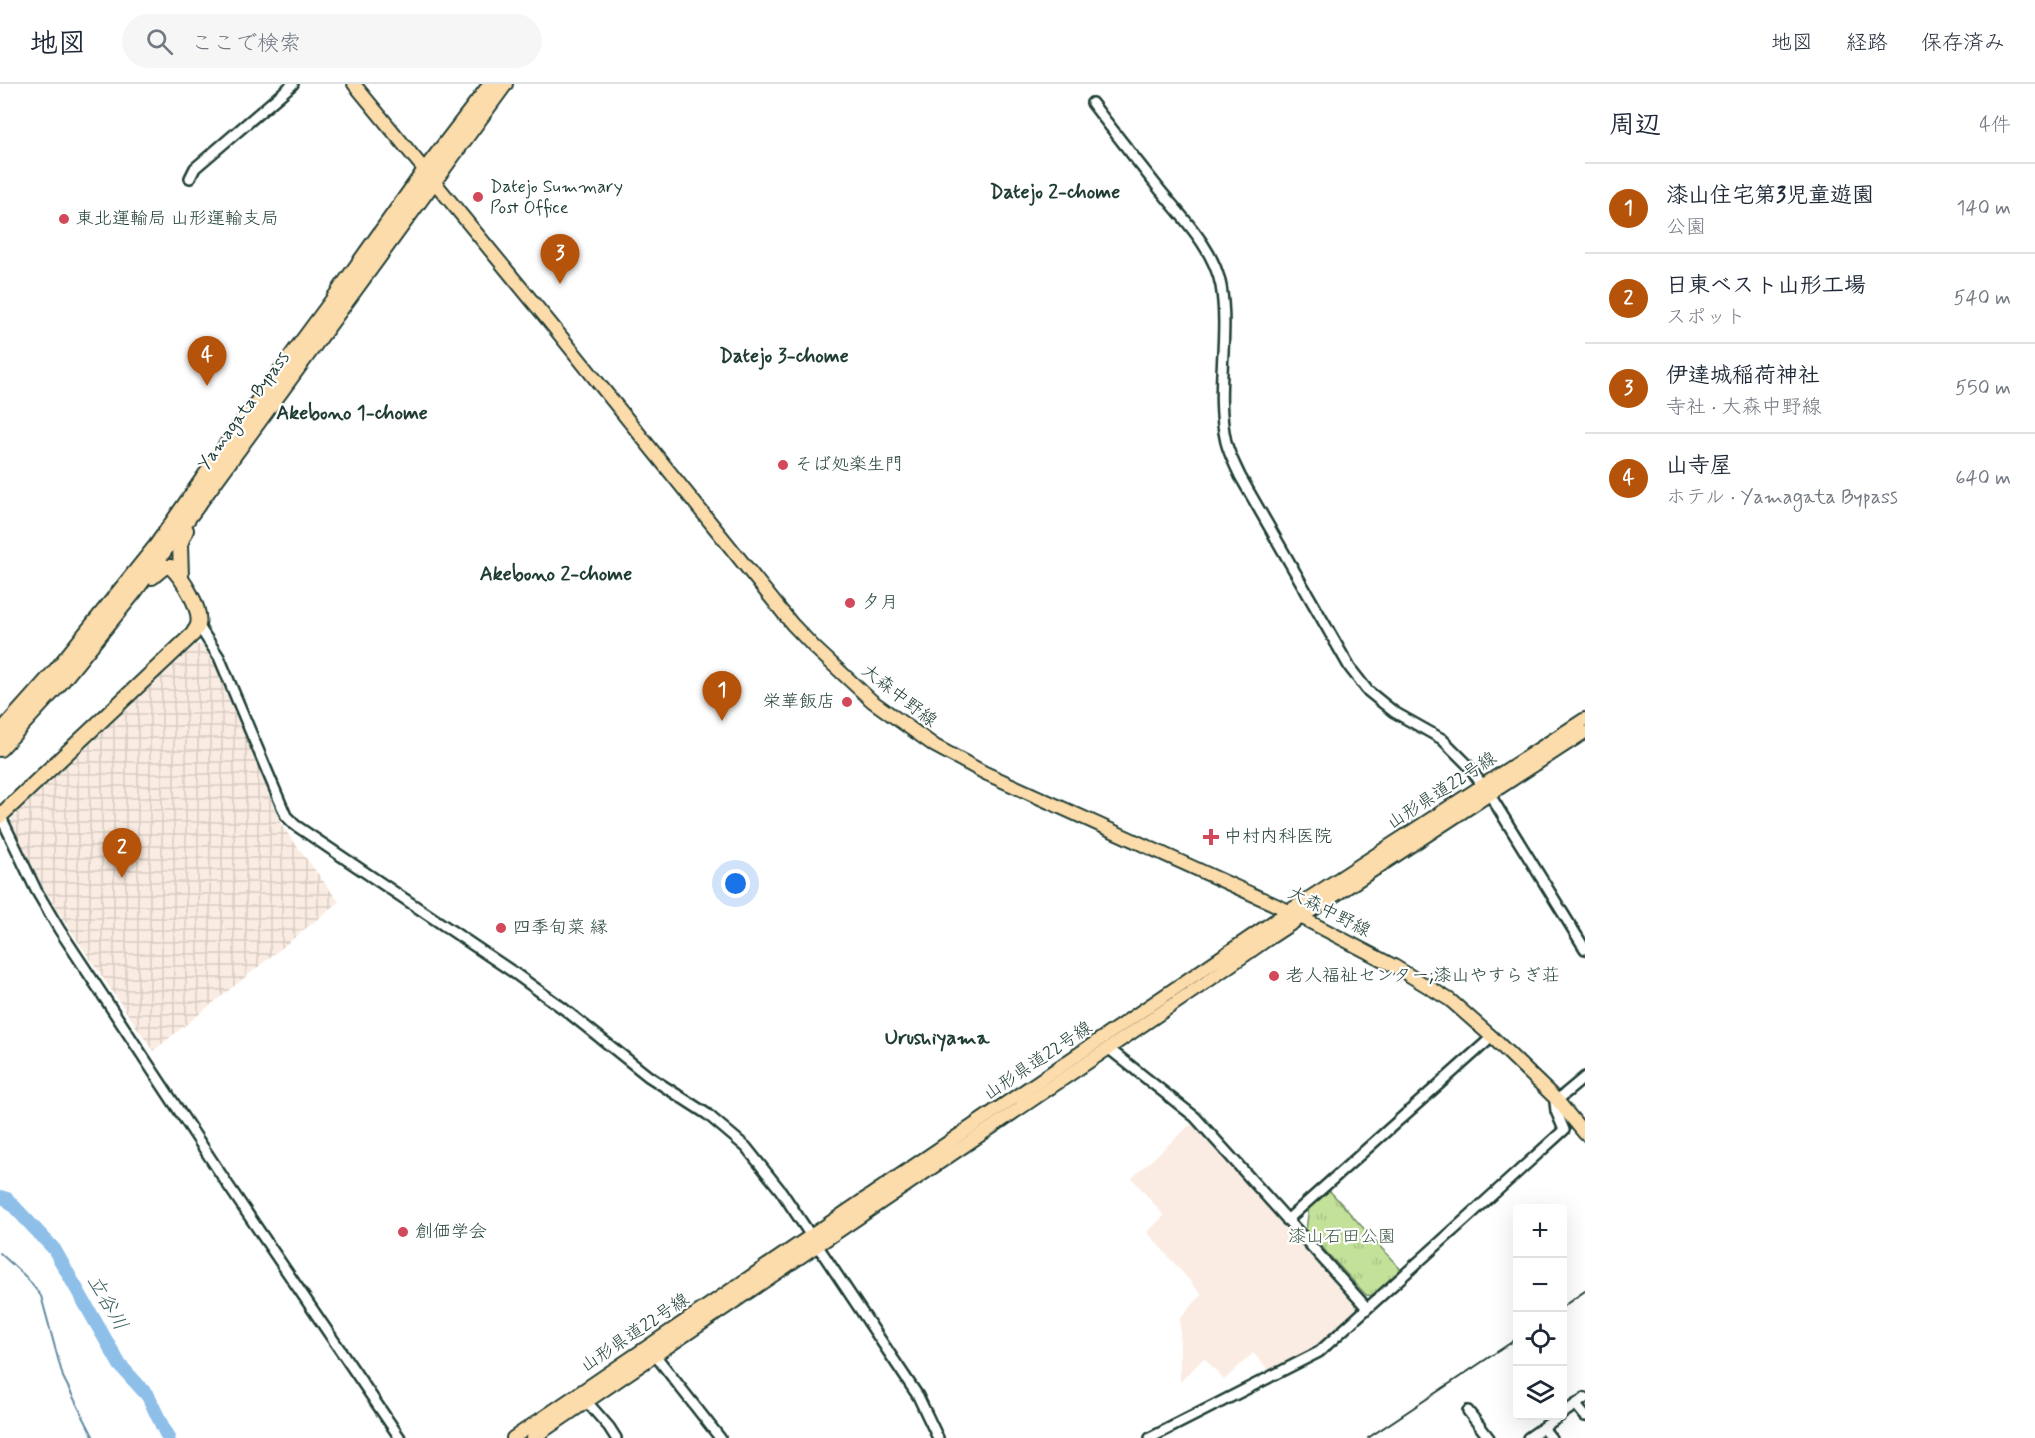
<!DOCTYPE html>
<html lang="ja">
<meta charset="utf-8">
<style>
body{margin:0;font-family:Mynerve,"Klee One",sans-serif;background:#f6f6f7;color:#1f2937}
.controls{position:absolute;right:18px;bottom:18px;display:grid;overflow:hidden;border-radius:6px;box-shadow:0 6px 24px #0002}
.controls button{width:54px;height:54px;display:grid;place-items:center;padding:0;border:0;border-bottom:2px solid #e0e1e3;background:#fff;color:#1f2937;font:30px sans-serif}
.you{position:absolute;left:736px;top:800px;width:21px;height:21px;margin:-15px;border:4px solid #fff;border-radius:50%;background:#1a73e8;box-shadow:0 0 0 9px #1a73e833}
.badge{display:grid;place-items:center;width:39px;height:39px;border-radius:50%;background:#b45309;color:#fff;font-size:20px;font-weight:700}
.pin{position:absolute;translate:-50% -50px;filter:drop-shadow(0 2px 3px #0008)}
.pin::after{content:'';position:absolute;top:32px;width:21px;height:18px;background:inherit;clip-path:polygon(0 0,100% 0,50% 100%)}
.list{margin:0;padding:0;list-style:none}
h2{display:flex;justify-content:space-between;align-items:center;height:78px;margin:0;padding:0 24px;font-size:26px}
h2 small{font-size:20px;font-weight:400;color:#747a83}
.list li{display:grid;grid-template-columns:39px 1fr auto;gap:18px;align-items:center;box-sizing:border-box;height:90px;padding:0 24px;border-top:2px solid #e0e1e3}
.list b{display:block;font-size:22px;white-space:nowrap}
.list p{margin:0;font-size:20px;white-space:nowrap;color:#747a83}
.list em{font-size:20px;font-style:normal;color:#747a83}
.icon{flex:none;width:33px;height:33px;fill:none;stroke:currentColor;stroke-width:2;stroke-linecap:round;stroke-linejoin:round}
.map{position:relative;flex:none;width:1585px;height:1354px;overflow:hidden}
header{display:flex;align-items:center;gap:36px;box-sizing:border-box;height:84px;padding:0 30px;background:#fff;border-bottom:2px solid #e0e1e3}
header strong{font-size:28px}
nav{display:flex;gap:33px;margin-inline-start:auto;font-size:21px}
.search{width:420px;height:54px;background:#f6f6f7;display:flex;align-items:center;gap:15px;box-sizing:border-box;padding:0 21px;border-radius:33px;color:#747a83;font-size:22px}
main{display:flex}
aside{flex:1;background:#fff}
.map>svg:first-child{display:block}
</style>
<header>
<strong>地図</strong>
<div class="search"><svg class="icon" aria-label="search" viewBox="0 0 24 24"><circle cx="10" cy="10" r="6"/><path d="M15 15l6 6"/></svg>ここで検索</div>
<nav><a>地図</a><a>経路</a><a>保存済み</a></nav>
</header>
<main>
<div class="map">
<svg width="1585" height="1354" viewBox="0 0 1585 1354">
<defs>
<pattern id="industrial-grid" width="8" height="8" patternUnits="userSpaceOnUse" patternTransform="scale(1.5)"><rect width="8" height="8" fill="#faece2"/><path d="M0 4h8M4 0v8" fill="none" stroke="#d6cbc2"/></pattern>
<pattern id="park-tufts" width="24" height="20" patternUnits="userSpaceOnUse" patternTransform="scale(1.5)"><rect width="24" height="20" fill="#c3e199"/><path d="M3 7l-1-3M5 7V3M7 7l1-3M15 17l-1-3M17 17v-4M19 17l1-3" fill="none" stroke="#a7c284"/></pattern>
</defs>
<rect width="100%" height="100%" fill="#fff"/>
<filter id="ink" filterUnits="userSpaceOnUse"><feTurbulence type="fractalNoise" baseFrequency=".0167" numOctaves="2"/><feDisplacementMap in="SourceGraphic" scale="12" xChannelSelector="R" yChannelSelector="G"/><feConvolveMatrix kernelMatrix="1 2 1 2 8 2 1 2 1" color-interpolation-filters="sRGB"/></filter>
<g filter="url(#ink)">
<path fill="#faece2" d="M 1190,1041 L 1198,1042 L 1363,1225 L 1318,1266 L 1271,1288 L 1253,1269 L 1224,1296 L 1204,1274 L 1180,1298 L 1180,1234 L 1202,1211 L 1147,1148 L 1164,1132 L 1132,1094 Z"/>
<path fill="url(#industrial-grid)" d="M 194,560 L 208,562 L 282,742 L 339,818 L 153,967 L 66,840 L 36,792 L 11,741 L 12,732 Z"/>
<path fill="url(#park-tufts)" stroke="#718f66" stroke-width="1.5" d="M 1329,1106 L 1403,1188 L 1376,1212 L 1366,1211 L 1306,1146 L 1309,1123 Z"/>
<g fill="none" stroke-linecap="round" stroke-linejoin="round">
<path stroke="#628ba1" stroke-width="2" d="M 0,1169 L 26,1193 L 41,1212 L 63,1293 L 94,1354"/>
<path stroke="#8ebfe9" stroke-width="14" d="M 0,1113 L 7,1115 L 54,1165 L 120,1281 L 148,1312 L 168,1354"/>
<g stroke="#1f3d34" stroke-width="14">
<path id="minor" d="M 1092,19 C 1114,48 1137,77 1160,106 C 1183,134 1214,165 1221,202 C 1230,254 1214,307 1226,358 C 1229,370 1235,381 1240,392 L 1350,584 L 1368,607 L 1394,628 L 1442,655 L 1467,680 L 1483,702
M 190,94 L 195,84 L 293,0
M 198,541 L 219,573 L 286,732 L 295,741 L 513,888 L 564,925 L 648,992 L 707,1030 L 746,1063 L 781,1107 L 918,1312 L 938,1354
M 1490,711 L 1585,865
M 0,731 L 36,806 L 59,845 L 228,1101 L 400,1354
M 1108,964 L 1195,1033 L 1367,1224
M 1287,1136 L 1492,953
M 655,1271 L 720,1354
M 587,1318 L 609,1343 L 616,1354
M 1576,1321 L 1585,1332
M 1468,1327 L 1489,1354
M 1562,1330 L 1585,1314
M 1543,1344 L 1551,1354
M 1150,1354 L 1319,1268 L 1564,1046 L 1556,1027 L 1555,1018 L 1585,993
M 1528,1354 L 1560,1332"/>
</g>
<g stroke="#1f3d34" stroke-width="16">
<path id="major" d="M 354,0 L 551,240 L 792,540 L 814,563 L 872,617 L 935,662 L 985,689 L 1289,827 L 1394,882 L 1450,916 L 1492,953 L 1557,1016 L 1585,1050
M 513,1354 L 1289,827 L 1585,635
M 533,1354 L 1205,899 L 1268,855 L 1585,648"/>
</g>
<g stroke="#1f3d34" stroke-width="18">
<path id="highway" d="M 181,493 L 180,460 L 186,446
M 0,649 L 58,584 L 156,462 L 239,343 L 332,217 L 425,86 L 491,0
M 0,665 L 57,603 L 135,507 L 505,0
M 0,732 L 193,550 C 194,547 197,545 198,541 C 202,524 182,494 171,483 L 164,483 L 152,493"/>
</g>
<use href="#minor" stroke="#fff" stroke-width="9"/>
<use href="#major" stroke="#fddcac" stroke-width="12"/>
<use href="#highway" stroke="#fddcac" stroke-width="14"/>
<path stroke="#1f3d34" stroke-width="2" d="M 1562,1223 L 1585,1207
M 1368,1354 L 1518,1254"/>
</g>
</g>
<g fill="#d1495b" stroke="#fff" stroke-width="2">
<circle cx="478" cy="113" r="6"/>
<circle cx="64" cy="135" r="6"/>
<circle cx="783" cy="381" r="6"/>
<circle cx="850" cy="519" r="6"/>
<circle cx="847" cy="618" r="6"/>
<path d="M1208 744h6v6h6v6h-6v6h-6v-6h-6v-6h6z"/>
<circle cx="501" cy="844" r="6"/>
<circle cx="1274" cy="892" r="6"/>
<circle cx="403" cy="1148" r="6"/>
</g>
<g text-anchor="middle" dominant-baseline="central" stroke-width="4.5" stroke-linejoin="round" paint-order="stroke">
<g font-size="18" fill="#1f3d34" stroke="#fff" text-anchor="start">
<text x="490" y="103">Datejo Summary<tspan x="490" dy="21">Post Office</tspan></text>
<text x="76" y="135">東北運輸局 山形運輸支局</text>
<text x="795" y="381">そば処楽生門</text>
<text x="862" y="519">夕月</text>
<text x="835" y="618" text-anchor="end">栄華飯店</text>
<text x="1224" y="753">中村内科医院</text>
<text x="513" y="844">四季旬菜 縁</text>
<text x="1286" y="892">老人福祉センター;漆山やすらぎ荘</text>
<text x="415" y="1148">創価学会</text>
</g>
<g font-size="18" fill="#1f3d34" stroke="#fff">
<text transform="translate(244 327) rotate(-54)">Yamagata Bypass</text>
<text transform="translate(899 612) rotate(38)">大森中野線</text>
<text transform="translate(1442 707) rotate(-33)">山形県道22号線</text>
<text transform="translate(1329 828) rotate(27)">大森中野線</text>
<text transform="translate(1038 977) rotate(-34)">山形県道22号線</text>
<text transform="translate(635 1249) rotate(-34)">山形県道22号線</text>
</g>
<g font-size="18" fill="#405e48" stroke="#fff">
<text x="1342" y="1153">漆山石田公園</text>
</g>
<g font-size="20" font-weight="bold" fill="#1f3d34" stroke="#fff">
<text x="1055" y="108">Datejo 2-chome</text>
<text x="784" y="272">Datejo 3-chome</text>
<text x="352" y="329">Akebono 1-chome</text>
<text x="556" y="490">Akebono 2-chome</text>
</g>
<g font-size="20" font-style="italic" fill="#3b5e61" stroke="#fff">
<text transform="translate(107 1219) rotate(60)">立谷川</text>
</g>
<g font-size="21" font-weight="bold" fill="#1f3d34" stroke="#fff">
<text x="937" y="954">Urushiyama</text>
</g>
</g>
</svg>
<div class="controls">
<button>+</button>
<button>−</button>
<button><svg class="icon" aria-label="locate" viewBox="0 0 24 24"><circle cx="12" cy="12" r="6"/><path d="M12 2v4M12 18v4M2 12h4M18 12h4"/></svg></button>
<button><svg class="icon" aria-label="layers" viewBox="0 0 24 24"><path d="M12 4l9 5-9 5-9-5zM3 14l9 5 9-5"/></svg></button>
</div>
<div class="you"></div>
<div class="pin badge" style="left:722px;top:637px">1</div>
<div class="pin badge" style="left:122px;top:794px">2</div>
<div class="pin badge" style="left:560px;top:200px">3</div>
<div class="pin badge" style="left:207px;top:302px">4</div>
</div>
<aside>
<h2>周辺<small>4件</small></h2>
<ul class="list">
<li><span class="badge">1</span><div><b>漆山住宅第3児童遊園</b><p>公園</p></div><em>140 m</em></li>
<li><span class="badge">2</span><div><b>日東ベスト山形工場</b><p>スポット</p></div><em>540 m</em></li>
<li><span class="badge">3</span><div><b>伊達城稲荷神社</b><p>寺社 · 大森中野線</p></div><em>550 m</em></li>
<li><span class="badge">4</span><div><b>山寺屋</b><p>ホテル · Yamagata Bypass</p></div><em>640 m</em></li>
</ul>
</aside>
</main>
